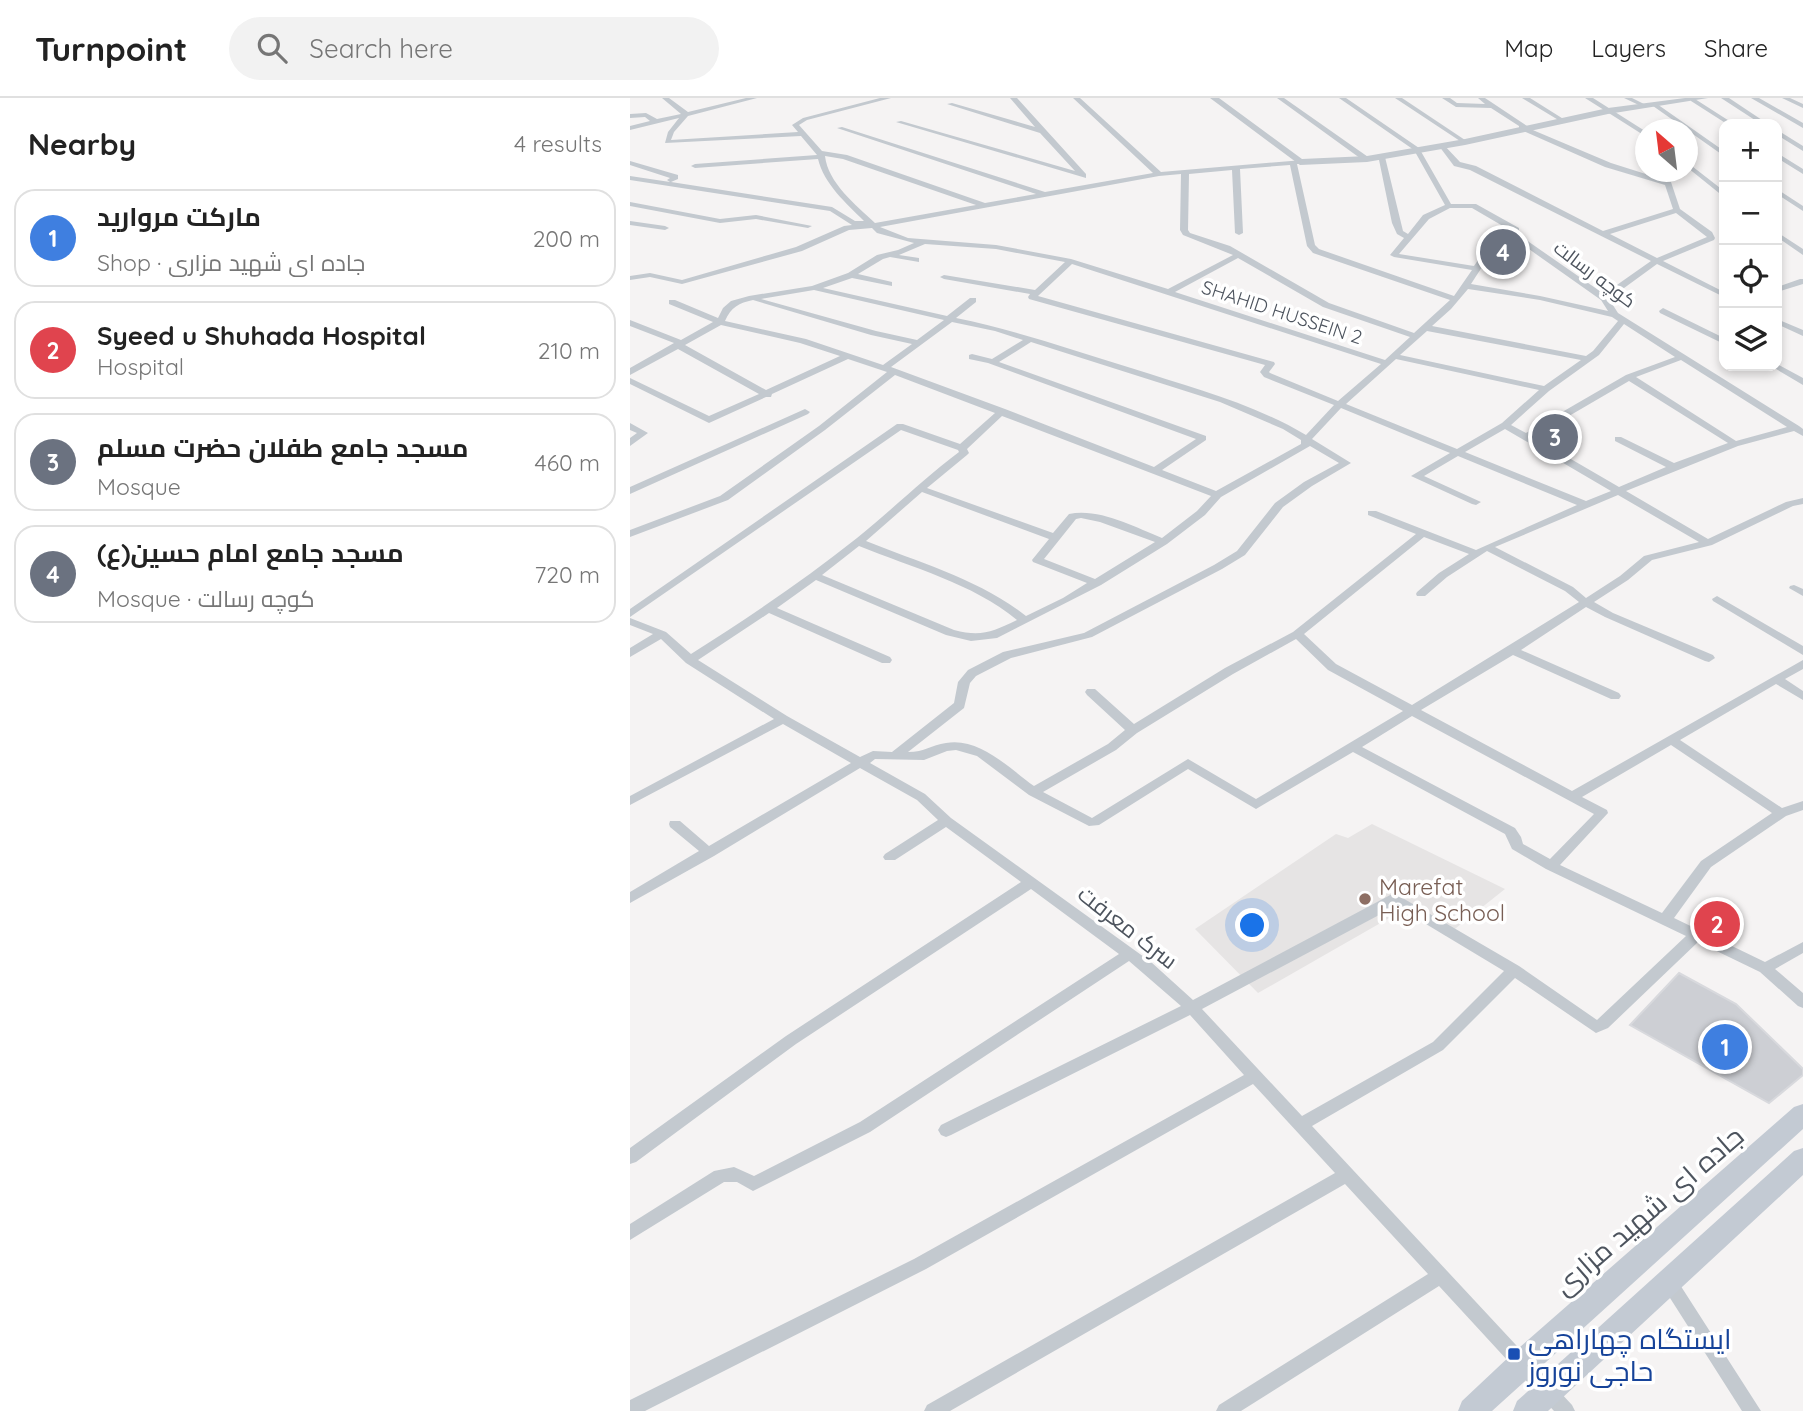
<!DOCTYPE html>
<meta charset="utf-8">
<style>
body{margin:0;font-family:Quicksand,Cairo,sans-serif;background:#f2f2f2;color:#222}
.controls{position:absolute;right:21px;top:21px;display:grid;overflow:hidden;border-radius:14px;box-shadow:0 4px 10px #0003}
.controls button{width:63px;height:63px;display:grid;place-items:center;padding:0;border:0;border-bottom:2px solid #e0e0e0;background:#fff;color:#222;font:35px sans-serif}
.compass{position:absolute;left:1005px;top:21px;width:63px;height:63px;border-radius:50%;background:#fff;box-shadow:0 4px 10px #0003;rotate:332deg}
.you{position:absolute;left:623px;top:828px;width:24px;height:24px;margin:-18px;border:5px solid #fff;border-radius:50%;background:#1a73e8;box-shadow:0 0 0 10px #1a73e833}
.badge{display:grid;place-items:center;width:46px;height:46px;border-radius:50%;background:#3269d0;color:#fff;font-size:23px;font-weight:700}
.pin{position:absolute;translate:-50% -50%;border:4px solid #fff;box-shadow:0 2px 7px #0006}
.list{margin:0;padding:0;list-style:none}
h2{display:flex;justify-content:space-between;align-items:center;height:91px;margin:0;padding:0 28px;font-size:30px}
h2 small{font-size:23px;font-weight:400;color:#767676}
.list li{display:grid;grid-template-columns:46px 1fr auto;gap:21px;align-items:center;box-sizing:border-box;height:98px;margin:0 14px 14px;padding:0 14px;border:2px solid #e0e0e0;border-radius:21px}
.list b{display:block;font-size:26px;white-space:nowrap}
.list p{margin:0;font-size:23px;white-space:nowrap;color:#767676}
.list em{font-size:23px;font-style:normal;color:#767676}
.icon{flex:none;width:38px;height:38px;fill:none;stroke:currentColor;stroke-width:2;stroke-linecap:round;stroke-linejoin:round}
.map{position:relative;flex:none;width:1173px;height:1313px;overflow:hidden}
header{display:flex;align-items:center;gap:42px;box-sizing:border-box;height:98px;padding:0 35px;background:#fff;border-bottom:2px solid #e0e0e0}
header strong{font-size:33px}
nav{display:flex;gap:38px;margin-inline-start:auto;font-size:24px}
.search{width:490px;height:63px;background:#f2f2f2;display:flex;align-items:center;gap:18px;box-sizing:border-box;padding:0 24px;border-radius:38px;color:#767676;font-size:26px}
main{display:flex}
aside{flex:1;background:#fff}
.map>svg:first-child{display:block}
</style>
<header>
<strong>Turnpoint</strong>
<div class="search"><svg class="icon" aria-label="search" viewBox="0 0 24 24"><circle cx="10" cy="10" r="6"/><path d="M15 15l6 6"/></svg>Search here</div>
<nav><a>Map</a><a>Layers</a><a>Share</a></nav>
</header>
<main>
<aside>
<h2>Nearby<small>4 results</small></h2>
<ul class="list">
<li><span class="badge" style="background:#3f7fe0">1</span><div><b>مارکت مروارید</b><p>Shop · جاده ای شهید مزاری</p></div><em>200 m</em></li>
<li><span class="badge" style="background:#e0444e">2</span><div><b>Syeed u Shuhada Hospital</b><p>Hospital</p></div><em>210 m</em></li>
<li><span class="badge" style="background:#6b7280">3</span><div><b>مسجد جامع طفلان حضرت مسلم</b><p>Mosque</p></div><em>460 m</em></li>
<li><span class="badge" style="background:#6b7280">4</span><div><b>مسجد جامع امام حسین(ع)</b><p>Mosque · کوچه رسالت</p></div><em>720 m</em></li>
</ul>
</aside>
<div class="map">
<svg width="1173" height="1313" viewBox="0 0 1173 1313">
<rect width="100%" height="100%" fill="#f5f3f3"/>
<path fill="#e6e4e4" d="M 742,726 L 875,791 L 816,838 L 775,811 L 628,895 L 565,831 L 706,736 L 718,740 Z"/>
<path fill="#cdcfd4" stroke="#d8d9dd" stroke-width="2" d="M 928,327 L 949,336 L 927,350 L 908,339 Z
M 1083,807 L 1107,818 L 1093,841 L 1070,829 Z
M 1049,875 L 1106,906 L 1173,971 L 1173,977 L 1139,1005 L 1000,927 Z"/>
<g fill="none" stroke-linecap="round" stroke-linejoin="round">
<path fill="#c3c9cf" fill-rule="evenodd" d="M 32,0 L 39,0 L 58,14 L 116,0 L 127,0 L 58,18 L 44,34 L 41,42 L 168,34 L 162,27 L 173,20 L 250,0 L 261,0 L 177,22 L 169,27 L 192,53 L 217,57 L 355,105 L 406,96 L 207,30 L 212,29 L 415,94 L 523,75 L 443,0 L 450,0 L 531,74 L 673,62 L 673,66 L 667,66 L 685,147 L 689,151 L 824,198 L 842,172 L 764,159 L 760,157 L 774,140 L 767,136 L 762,125 L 748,57 L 755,59 L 773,133 L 778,136 L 793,117 L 815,107 L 784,52 L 709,0 L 716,0 L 789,50 L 821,106 L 846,106 L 889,130 L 889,134 L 886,135 L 974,196 L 1021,163 L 840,72 L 824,68 L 809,48 L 809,46 L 813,46 L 830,64 L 846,68 L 973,133 L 1043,111 L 1035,87 L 975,69 L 889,31 L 889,28 L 861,10 L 826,9 L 812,0 L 820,0 L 827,5 L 855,6 L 848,0 L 855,0 L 897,28 L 898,30 L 981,65 L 1041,84 L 1050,111 L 1082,134 L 1085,140 L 1084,142 L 1033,163 L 1094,194 L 1094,199 L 1027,166 L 979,201 L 988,215 L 1169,328 L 1173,331 L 1173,338 L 1164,333 L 1108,348 L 996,393 L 1078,441 L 1156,404 L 1173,400 L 1173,406 L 1163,408 L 1082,447 L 1022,462 L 998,482 L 964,504 L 983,515 L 1083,557 L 1085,560 L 1079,564 L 1075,563 L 975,519 L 956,509 L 891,552 L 989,595 L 991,598 L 989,601 L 981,601 L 883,557 L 791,612 L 942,693 L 1173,562 L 1173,571 L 1155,581 L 1173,593 L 1173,602 L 1146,586 L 1050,642 L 1152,710 L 1173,703 L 1173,712 L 1156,718 L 1081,769 L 1044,820 L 1135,864 L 1173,844 L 1173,855 L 1145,871 L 1173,895 L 1173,910 L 1168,908 L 1130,874 L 1068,844 L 978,930 L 966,935 L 885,880 L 813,952 L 682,1028 L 942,1307 L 945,1313 L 924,1313 L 809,1188 L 611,1313 L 586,1313 L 589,1307 L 798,1176 L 715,1086 L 320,1313 L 294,1313 L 297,1307 L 705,1075 L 623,986 L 296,1171 L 15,1313 L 0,1313 L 0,1302 L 284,1161 L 614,977 L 560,917 L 321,1037 L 316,1039 L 311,1037 L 308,1032 L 311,1027 L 551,908 L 499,863 L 240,1034 L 123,1093 L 107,1084 L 94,1084 L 0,1142 L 0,1126 L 84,1073 L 104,1069 L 124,1078 L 230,1024 L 489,856 L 401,791 L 166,946 L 6,1064 L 0,1066 L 0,1050 L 156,938 L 391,784 L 316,729 L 265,762 L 255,762 L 253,759 L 255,756 L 308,722 L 287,702 L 230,670 L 84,758 L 0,805 L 0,794 L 69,753 L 40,729 L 39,726 L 40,723 L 50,723 L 79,748 L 221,665 L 153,626 L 0,707 L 0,698 L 144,621 L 56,565 L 31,541 L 0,559 L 0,550 L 23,536 L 0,527 L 0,520 L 36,534 L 61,556 C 118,520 174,482 227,440 C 263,411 293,381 329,354 L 328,352 L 271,332 L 0,519 L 0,511 L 267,326 L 273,326 L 330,346 L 365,315 L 265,277 L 195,332 L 98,402 L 0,439 L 0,432 L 90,398 L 189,328 L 257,274 L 218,261 L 142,296 L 141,299 L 136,299 L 79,325 L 0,286 L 0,280 L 79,318 L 129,296 L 48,251 L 0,277 L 0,270 L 44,245 L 0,228 L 0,222 L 51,242 L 83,224 L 39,206 L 39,202 L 45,202 L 88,220 L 93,210 L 101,203 L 119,198 L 182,188 L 218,175 L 247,157 L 268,152 L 284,145 L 247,135 L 242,130 L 219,132 L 172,153 L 52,186 L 20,179 L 0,182 L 0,178 L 20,175 L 52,182 L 166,149 L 214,128 L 222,127 L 200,113 L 0,82 L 0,78 L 40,84 L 37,82 L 40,80 L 0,67 L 0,63 L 48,77 L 48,81 L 41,84 L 202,109 L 225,123 L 234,123 C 216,105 194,86 188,61 L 65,70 L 61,68 L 65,66 L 187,57 L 171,38 L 35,45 L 38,34 L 49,20 L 0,32 L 0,28 L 20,23 L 15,19 L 0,20 L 0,16 L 16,15 L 27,21 L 51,16 ZM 195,58 L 213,61 L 346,107 L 245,125 C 226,107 198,85 195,58 ZM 660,67 L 677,148 L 683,155 L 820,202 L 784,235 L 699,205 L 600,148 L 560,135 L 558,132 L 559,76 L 602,72 L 605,135 L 609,137 L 613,135 L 610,71 ZM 551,76 L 550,132 L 553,137 L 603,157 L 538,191 L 441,161 L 366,147 L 278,140 L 250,129 L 529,78 ZM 820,110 L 842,110 L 878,131 L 859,146 L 844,168 L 769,156 L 799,121 ZM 1046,115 L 1077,139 L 1027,160 L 980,136 ZM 879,137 L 971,202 L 978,213 L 910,198 L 841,186 L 865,149 ZM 295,146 L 366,151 L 435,164 L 405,192 L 314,177 L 310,179 L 314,181 L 400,196 L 398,199 L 399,201 L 635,267 L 630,274 L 634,279 L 704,307 L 676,337 C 622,305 560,289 501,270 C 442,252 385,232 326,220 L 346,204 L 346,200 L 340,200 L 317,218 L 193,190 L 222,180 L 262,188 L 262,184 L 228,176 L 253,161 L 260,159 L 289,164 L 289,160 L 269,157 ZM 608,160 L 693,209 L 780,239 L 755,262 L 545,194 ZM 442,166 L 751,266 L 708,303 L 640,275 L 639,274 L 645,266 L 644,264 L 408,198 ZM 838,191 L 910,202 L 982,219 L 988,223 L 963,253 L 956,258 L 802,228 L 821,211 ZM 184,192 L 314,222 L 287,242 L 246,233 L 131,201 ZM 123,202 L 241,237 L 282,246 L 253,267 L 176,241 L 95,223 C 101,209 109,205 123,202 ZM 322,224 L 365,233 L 393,242 L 362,261 L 342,256 L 339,257 L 339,261 L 358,265 L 566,341 L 524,369 L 375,311 L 261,269 ZM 994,226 L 1045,259 L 996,277 L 896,335 L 881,327 L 919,293 L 969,257 ZM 91,227 L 170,245 L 210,258 L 136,292 L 55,247 ZM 797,233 L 951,262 L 914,288 L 770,257 ZM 401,244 L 590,304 L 653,331 L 671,342 L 671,346 L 586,393 L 532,372 L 576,342 L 576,338 L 369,264 ZM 766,261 L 909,292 L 872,325 L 827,351 L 716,306 ZM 1051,262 L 1157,329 L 1106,343 L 1006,279 ZM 999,283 L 1098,345 L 1044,365 L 991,339 L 985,339 L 985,343 L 1036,369 L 989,389 L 903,339 ZM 711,310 L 820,355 L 781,378 L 842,406 L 846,407 L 851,404 L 794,378 L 828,358 L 947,407 L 846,452 L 746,413 L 738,413 L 738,417 L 786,436 L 663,534 L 595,570 L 504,626 L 465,591 L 457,591 L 455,594 L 457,597 L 495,632 L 478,646 L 404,688 C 379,670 349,639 316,645 C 301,647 295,654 278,654 L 334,610 L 340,585 L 346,578 L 381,560 L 462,539 L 592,471 L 615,457 L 653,409 L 682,388 L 721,365 L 682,341 ZM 372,318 L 581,398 L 567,413 L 532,440 C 504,429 470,410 439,416 L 423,435 L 297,390 L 337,357 L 339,355 L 337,351 ZM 875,331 L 981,393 L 956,403 L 835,354 ZM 680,348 L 709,365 L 674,384 L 645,405 L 607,453 L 584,467 L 454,535 L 373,554 L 338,572 L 328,584 L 324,605 L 262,654 L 243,653 L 230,659 L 157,618 L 68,562 L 139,515 L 252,565 L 260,565 L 262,562 L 260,559 L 147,510 L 186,482 L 316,537 L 341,543 L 367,540 L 471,487 L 537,446 L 575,417 L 591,399 ZM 292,394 L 419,441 L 402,462 L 403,464 L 457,485 L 433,500 L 396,518 C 349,481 290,465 236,443 ZM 988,397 L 1069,444 L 1014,458 L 990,478 L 956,500 L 943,489 L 865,449 ZM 451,420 L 470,424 L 525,444 L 465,481 L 414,461 L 446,421 ZM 794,439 L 839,456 L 809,475 L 787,494 L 786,496 L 787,498 L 795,498 L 817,479 L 857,453 L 935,493 L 949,504 L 782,607 L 706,566 L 674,536 ZM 229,448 C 283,470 342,485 387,522 C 362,534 351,539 324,532 L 192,477 ZM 666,541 L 698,572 L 773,613 L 626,701 L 558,661 L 462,720 L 413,694 L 486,652 L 507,635 L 603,576 ZM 782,618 L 964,716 L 920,761 L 893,746 L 891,739 L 885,730 L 732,649 ZM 1041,647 L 1142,715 L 1071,763 L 1032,815 L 930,767 L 978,715 L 977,712 L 952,699 ZM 326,652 L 347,658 L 399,697 L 459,728 L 469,727 L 558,671 L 626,711 L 723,654 L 875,736 L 882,751 L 916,771 L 1056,838 L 967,922 L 889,868 L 764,795 L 563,902 L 521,864 L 321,720 L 295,696 L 240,665 L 245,661 L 294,662 L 317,653 ZM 766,808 L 874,873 L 803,944 L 672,1018 L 572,911 Z
M 380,0 L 387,0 L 456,76 L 456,80 L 266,24 L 271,23 L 445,73 L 410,35 L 317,6 L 322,5 L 405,29 Z
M 647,0 L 654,0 L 741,61 L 734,63 Z
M 765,0 L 772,0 L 838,44 L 833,45 Z
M 892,0 L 900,0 L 935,22 L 930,23 Z
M 955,0 L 963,0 L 1015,33 L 1015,38 Z
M 994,0 L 1002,0 L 1018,8 L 1013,9 Z
M 1091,0 L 1099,0 L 1138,26 L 1131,26 Z
M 1121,0 L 1129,0 L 1173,25 L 1173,30 Z
M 1152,0 L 1160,0 L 1173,6 L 1173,10 Z
M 1061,1 L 1065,1 L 1104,26 L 1097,26 L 1061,3 Z
M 1023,6 L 1027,6 L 1094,53 L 1094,58 L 1023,8 Z
M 1147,32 L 1173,48 L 1173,53 L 1147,37 Z
M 1147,55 L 1173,71 L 1173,76 L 1147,60 Z
M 1058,65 L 1094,93 L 1094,99 L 1058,70 Z
M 1147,91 L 1173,108 L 1173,113 L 1147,96 Z
M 0,104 L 90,121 L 126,117 L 182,128 L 178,130 L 126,121 L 90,125 L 0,108 Z
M 0,123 L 35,128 L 39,130 L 35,132 L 0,127 Z
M 1147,134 L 1173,151 L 1173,157 L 1147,139 Z
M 1170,181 L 1173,181 L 1173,186 L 1147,194 L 1147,189 Z
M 1033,210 L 1094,240 L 1094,246 L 1030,215 L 1029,213 Z
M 1147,221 L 1173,232 L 1173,238 L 1147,226 Z
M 1147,266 L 1173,280 L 1173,287 L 1141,268 L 1147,268 Z
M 175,311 L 180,314 L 178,316 L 0,396 L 0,389 Z
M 0,325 L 18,335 L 0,348 L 0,340 L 7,335 L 0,332 Z
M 1164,487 L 1173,491 L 1173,498 L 1159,490 L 1160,488 Z
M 1087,498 L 1173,548 L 1173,557 L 1083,503 L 1082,501 Z
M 1039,1176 L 1045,1179 L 1131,1313 L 1112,1313 L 1033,1189 L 1031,1184 L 1033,1179 Z"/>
<path fill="#c3c9cf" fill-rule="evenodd" d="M 580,0 L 589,0 L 672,61 L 737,58 L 835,41 L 978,10 L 1055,0 L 1078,0 L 978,16 L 835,47 L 737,64 L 670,67 Z"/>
<path fill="#c3cad3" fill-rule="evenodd" d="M 1173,1006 L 1173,1031 L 862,1313 L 828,1313 L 832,1303 L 882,1256 L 1164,1009 Z
M 1173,1050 L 1173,1077 L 918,1313 L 883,1313 L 887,1303 L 1164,1053 Z"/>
</g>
<circle fill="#8d6e63" stroke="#fff" stroke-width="2.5" cx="735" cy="801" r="7"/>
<rect fill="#1a4fb4" stroke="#fff" stroke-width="2.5" x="877" y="1249" width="14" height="14" rx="3.5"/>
<g text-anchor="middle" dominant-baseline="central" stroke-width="7" stroke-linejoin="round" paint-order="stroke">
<g font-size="19" fill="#4d545e" stroke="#fff">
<text transform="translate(965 176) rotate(37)">کوچه رسالت</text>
<text transform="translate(652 214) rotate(18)">SHAHID HUSSEIN 2</text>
</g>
<g font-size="23" fill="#785e54" stroke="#fff" text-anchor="start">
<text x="749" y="788">Marefat<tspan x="749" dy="26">High School</tspan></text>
</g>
<g font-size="23" fill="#4d545e" stroke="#fff">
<text transform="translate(498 829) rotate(38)">سرک معرفت</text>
</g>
<g font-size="28" fill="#4d545e" stroke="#fff">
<text transform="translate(1018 1112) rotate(-41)">جاده ای شهید مزاری</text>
</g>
<g font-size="28" fill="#164399" stroke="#fff" text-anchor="start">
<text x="898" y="1240">ایستگاه چهاراهی<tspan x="898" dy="32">حاجی نوروز</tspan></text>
</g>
</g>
</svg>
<div class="controls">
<button>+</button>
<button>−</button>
<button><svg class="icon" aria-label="locate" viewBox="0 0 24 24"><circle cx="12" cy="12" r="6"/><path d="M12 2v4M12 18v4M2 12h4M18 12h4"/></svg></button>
<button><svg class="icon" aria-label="layers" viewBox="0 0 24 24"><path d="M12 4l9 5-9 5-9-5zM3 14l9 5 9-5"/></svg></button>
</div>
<svg class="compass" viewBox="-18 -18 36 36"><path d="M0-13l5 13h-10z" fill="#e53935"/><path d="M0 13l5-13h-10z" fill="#767676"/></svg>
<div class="you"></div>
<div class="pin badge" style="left:1095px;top:949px;background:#3f7fe0">1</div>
<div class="pin badge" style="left:1087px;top:826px;background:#e0444e">2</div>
<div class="pin badge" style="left:925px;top:339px;background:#6b7280">3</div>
<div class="pin badge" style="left:873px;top:154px;background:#6b7280">4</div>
</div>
</main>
